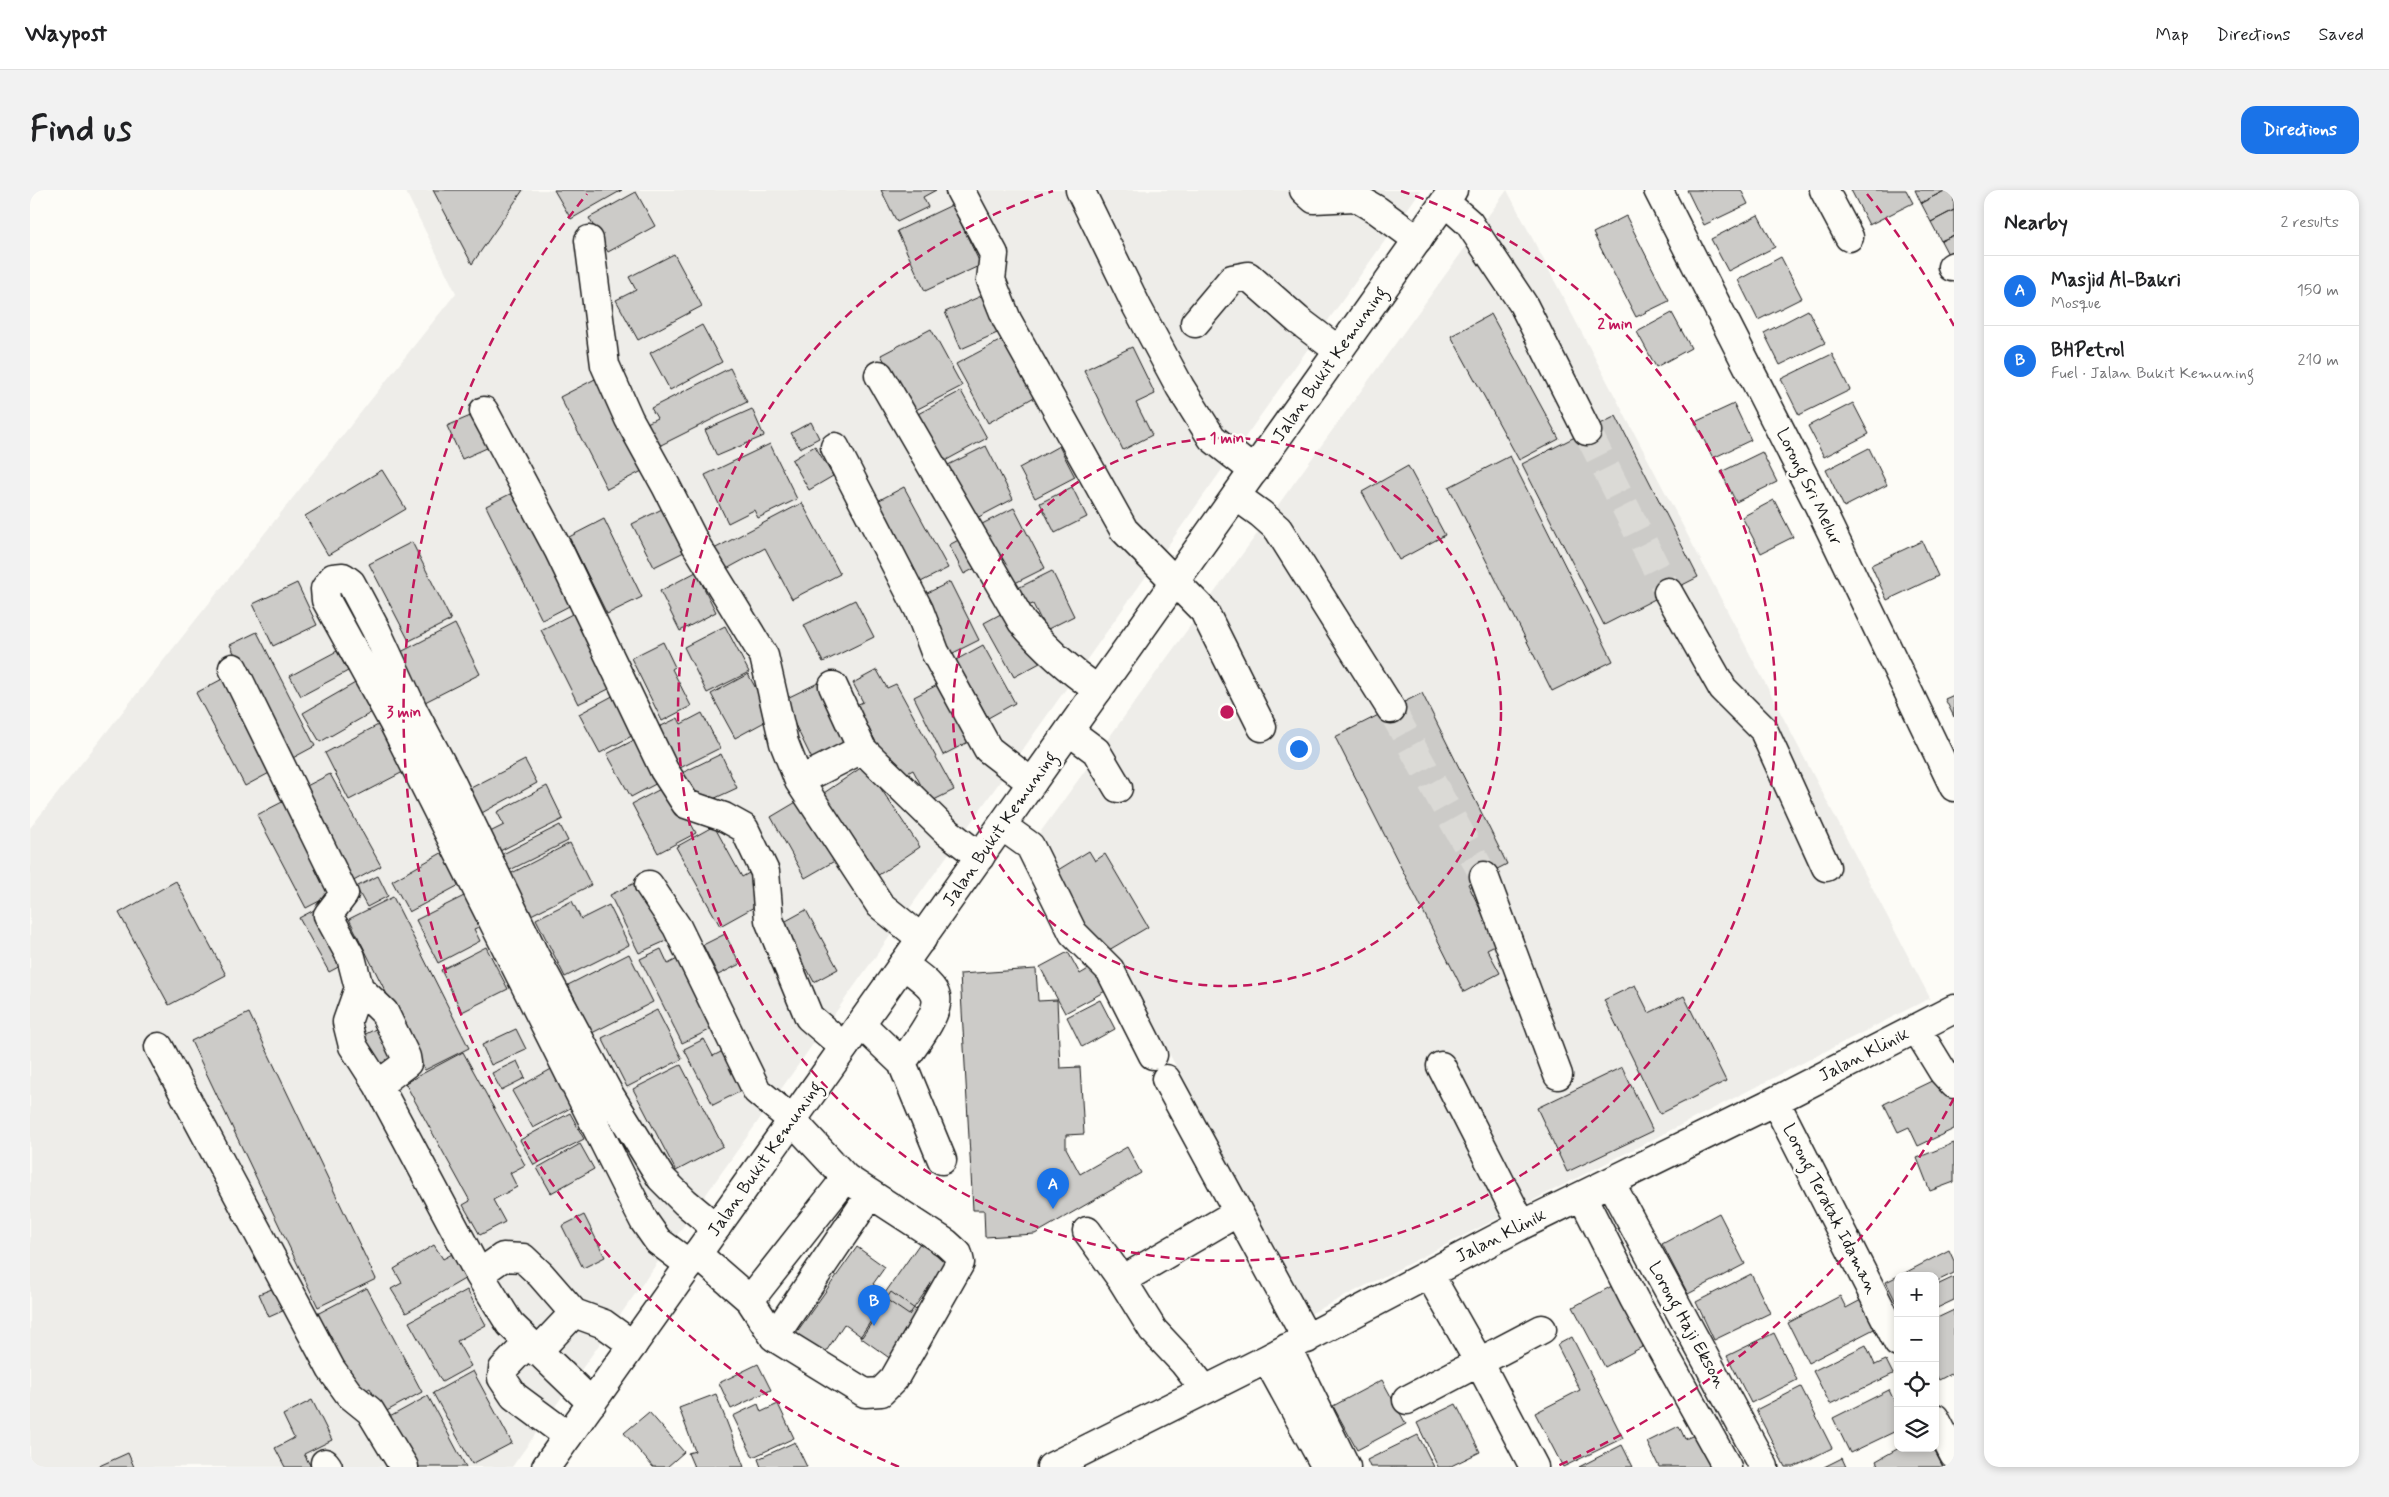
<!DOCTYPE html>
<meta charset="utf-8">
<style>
body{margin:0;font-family:Mynerve,sans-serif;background:#f2f2f2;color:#202124}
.controls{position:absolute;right:15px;bottom:15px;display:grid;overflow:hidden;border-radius:10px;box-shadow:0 2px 8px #0003}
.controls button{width:45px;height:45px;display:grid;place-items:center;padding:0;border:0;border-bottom:1px solid #e0e0e0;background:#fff;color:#202124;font:25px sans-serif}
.you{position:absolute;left:1268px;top:558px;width:18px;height:18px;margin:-12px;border:4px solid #fff;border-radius:50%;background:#1a73e8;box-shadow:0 0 0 8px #1a73e833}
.badge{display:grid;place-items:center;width:32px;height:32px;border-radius:50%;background:#1a73e8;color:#fff;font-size:16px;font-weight:700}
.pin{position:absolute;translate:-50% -41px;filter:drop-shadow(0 1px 2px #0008)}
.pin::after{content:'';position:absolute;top:26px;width:18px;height:15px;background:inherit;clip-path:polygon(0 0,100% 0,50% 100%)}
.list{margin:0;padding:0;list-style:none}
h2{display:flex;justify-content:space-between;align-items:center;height:65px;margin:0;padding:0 20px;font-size:21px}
h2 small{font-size:16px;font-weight:400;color:#757577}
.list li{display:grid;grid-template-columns:32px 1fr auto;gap:15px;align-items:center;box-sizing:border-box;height:70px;padding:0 20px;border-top:1px solid #e0e0e0}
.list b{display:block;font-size:19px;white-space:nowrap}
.list p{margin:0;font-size:16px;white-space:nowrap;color:#757577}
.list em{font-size:16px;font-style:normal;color:#757577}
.icon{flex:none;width:28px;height:28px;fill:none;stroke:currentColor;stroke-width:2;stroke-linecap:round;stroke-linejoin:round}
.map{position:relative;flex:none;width:1924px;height:1277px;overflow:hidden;border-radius:15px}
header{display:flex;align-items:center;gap:30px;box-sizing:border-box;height:70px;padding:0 25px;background:#fff;border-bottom:1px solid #e0e0e0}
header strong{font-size:24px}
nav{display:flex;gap:28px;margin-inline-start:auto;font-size:18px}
.intro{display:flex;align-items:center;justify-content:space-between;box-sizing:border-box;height:120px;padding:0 30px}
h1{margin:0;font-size:35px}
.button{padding:12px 22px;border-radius:15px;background:#1a73e8;color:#fff;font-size:18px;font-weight:700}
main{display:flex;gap:30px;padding:0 30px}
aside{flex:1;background:#fff;border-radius:15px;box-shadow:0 2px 8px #0003}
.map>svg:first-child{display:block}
</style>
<header>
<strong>Waypost</strong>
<nav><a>Map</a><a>Directions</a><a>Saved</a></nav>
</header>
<div class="intro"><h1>Find us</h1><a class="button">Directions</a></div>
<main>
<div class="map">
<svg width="1924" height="1277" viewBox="0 0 1924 1277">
<rect width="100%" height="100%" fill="#fdfcf7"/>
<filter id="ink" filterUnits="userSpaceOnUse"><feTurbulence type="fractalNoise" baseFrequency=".02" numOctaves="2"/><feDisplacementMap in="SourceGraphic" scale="10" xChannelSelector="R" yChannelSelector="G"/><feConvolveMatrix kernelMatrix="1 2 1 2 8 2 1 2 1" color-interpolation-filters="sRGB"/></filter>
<g filter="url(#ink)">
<path fill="#eeede9" d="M 375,0 L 1391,0 L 482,1277 L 0,1277 L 0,638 L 426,103 Z
M 1477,0 L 1900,808 L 1280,1124 L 1095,782 L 1049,741 L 1006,648 Z"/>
<path fill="#cccbc8" stroke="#1c1c1c" d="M 403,0 L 493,0 L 442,74 Z
M 524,0 L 592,0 L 541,29 Z
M 851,0 L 906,0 L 893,7 L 898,17 L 867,32 Z
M 1657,0 L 1711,0 L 1718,14 L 1674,35 Z
M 1821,0 L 1876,0 L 1883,13 L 1839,35 Z
M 1885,0 L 1916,0 L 1891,13 Z
M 1916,0 L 1924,0 L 1924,20 L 1901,32 L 1891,13 Z
M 606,2 L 625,36 L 578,62 L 559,28 Z
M 922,15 L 951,75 L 895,101 L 867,41 Z
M 1924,20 L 1924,45 L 1911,51 L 1901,32 Z
M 1728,25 L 1745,57 L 1698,81 L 1681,49 Z
M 1596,26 L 1639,111 L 1606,127 L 1563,43 Z
M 1924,45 L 1924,68 L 1921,70 L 1911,51 Z
M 644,64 L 672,116 L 608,150 L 586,110 L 606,100 L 599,87 Z
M 1751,67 L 1772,108 L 1728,130 L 1708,90 Z
M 958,103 L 974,140 L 931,159 L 915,122 Z
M 1778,120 L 1795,153 L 1750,175 L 1734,143 Z
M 1642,123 L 1661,158 L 1626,177 L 1607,142 Z
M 1461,124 L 1529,249 L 1489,270 L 1421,146 Z
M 672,135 L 692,172 L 640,200 L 620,163 Z
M 901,139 L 932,196 L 882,222 L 851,165 Z
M 977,147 L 1008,205 L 958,233 L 926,174 Z
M 1102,157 L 1125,204 L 1106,213 L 1122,245 L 1093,260 L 1054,180 Z
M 1802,164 L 1820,200 L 1769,225 L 1751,189 Z
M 700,178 L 717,212 L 629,256 L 617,233 L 627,228 L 621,218 Z
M 567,188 L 614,280 L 577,299 L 530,207 Z
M 931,201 L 957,248 L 911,273 L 886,225 Z
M 1823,213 L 1839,244 L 1794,267 L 1778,236 Z
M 1704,214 L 1721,250 L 1683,268 L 1665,232 Z
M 722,219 L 734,246 L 687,266 L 675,240 Z
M 452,221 L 466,254 L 432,269 L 417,236 Z
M 1586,226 L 1668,387 L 1574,435 L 1492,274 Z
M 781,232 L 789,248 L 770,258 L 761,243 Z
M 740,254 L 767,309 L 728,328 L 724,320 L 698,333 L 675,285 Z
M 785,256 L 803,286 L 779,300 L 762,270 Z
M 956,256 L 983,309 L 941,331 L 914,277 Z
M 1029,256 L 1045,287 L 1005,308 L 989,278 Z
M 1839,258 L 1857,295 L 1814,317 L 1796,280 Z
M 1732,262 L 1747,292 L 1706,312 L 1691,282 Z
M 1480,266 L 1583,471 L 1522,501 L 1419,297 Z
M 1378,276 L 1415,345 L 1369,370 L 1332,302 Z
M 352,280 L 376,319 L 298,365 L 275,326 Z
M 874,297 L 918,378 L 883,396 L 840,315 Z
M 1042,297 L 1057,327 L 1025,343 L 1010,313 Z
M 490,299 L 547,412 L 512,430 L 456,316 Z
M 1744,310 L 1763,347 L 1731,363 L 1712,327 Z
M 772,313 L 810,384 L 762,409 L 735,358 L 693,381 L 682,360 Z
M 638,316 L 660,359 L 624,377 L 602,334 Z
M 984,318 L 1015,378 L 975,398 L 944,338 Z
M 574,329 L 612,407 L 577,424 L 539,347 Z
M 938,345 L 953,374 L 934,384 L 919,355 Z
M 1892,351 L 1908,386 L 1857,410 L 1841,375 Z
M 382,352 L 421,430 L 379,451 L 339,374 Z
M 1022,381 L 1044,426 L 1016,440 L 1003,414 L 995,417 L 986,399 Z
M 666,382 L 686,422 L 650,441 L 630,401 Z
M 920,392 L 949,450 L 919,465 L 891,406 Z
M 267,393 L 287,435 L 243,456 L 223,414 Z
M 825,410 L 844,447 L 793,472 L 774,435 Z
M 980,419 L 1010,473 L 984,487 L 954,433 Z
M 550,420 L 587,495 L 548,514 L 511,440 Z
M 425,434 L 450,484 L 395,512 L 369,463 Z
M 695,436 L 719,482 L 677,503 L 654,457 Z
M 227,442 L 285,556 L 259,570 L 200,455 Z
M 633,452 L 645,477 L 642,479 L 661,516 L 632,531 L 601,468 Z
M 953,455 L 985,513 L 958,528 L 926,470 Z
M 307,461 L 318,481 L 271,506 L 260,486 Z
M 847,480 L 857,498 L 866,494 L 924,600 L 900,612 L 883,580 L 866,589 L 826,515 L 833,512 L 823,493 Z
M 718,484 L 742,528 L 705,548 L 681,504 Z
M 196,487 L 245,580 L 215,596 L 166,503 Z
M 792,491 L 821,549 L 782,569 L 753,510 Z
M 915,491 L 944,549 L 913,565 L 884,507 Z
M 327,492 L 344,521 L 290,552 L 273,523 Z
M 590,502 L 611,541 L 570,563 L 549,524 Z
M 1392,503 L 1477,674 L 1438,694 L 1467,754 L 1457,759 L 1470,783 L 1434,802 L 1305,547 Z
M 1924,505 L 1924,527 L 1915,509 Z
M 672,523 L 690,558 L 648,579 L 627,538 L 648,528 L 651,534 Z
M 350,534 L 375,581 L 319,610 L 295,563 Z
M 612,546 L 635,589 L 601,607 L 577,564 Z
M 691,564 L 707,598 L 668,616 L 652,583 Z
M 495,570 L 507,593 L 448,625 L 435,601 Z
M 835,575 L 890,657 L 847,686 L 791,605 Z
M 300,584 L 351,676 L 318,694 L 267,601 Z
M 640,594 L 666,643 L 628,663 L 602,614 Z
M 517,596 L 533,629 L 468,662 L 458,643 L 474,635 L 467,622 Z
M 773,608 L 808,669 L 775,688 L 741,627 Z
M 258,609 L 307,702 L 276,718 L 227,625 Z
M 530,635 L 538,651 L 478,681 L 471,665 Z
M 684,636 L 712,687 L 719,683 L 735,711 L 690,736 L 646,657 Z
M 540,653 L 561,695 L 501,725 L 480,684 Z
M 415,661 L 433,693 L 379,722 L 362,691 Z
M 1059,661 L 1065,671 L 1075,664 L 1118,737 L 1072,764 L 1023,683 Z
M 348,686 L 358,706 L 337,717 L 326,697 Z
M 146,691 L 196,785 L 139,815 L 89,723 Z
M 609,691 L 638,750 L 609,763 L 580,705 Z
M 442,702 L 458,733 L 444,739 L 450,751 L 408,773 L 386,730 Z
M 363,707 L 439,858 L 395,880 L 319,729 Z
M 542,711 L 551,729 L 579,715 L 599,755 L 535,787 L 506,729 Z
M 286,719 L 316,773 L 299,782 L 269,728 Z
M 776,720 L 808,779 L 784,792 L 777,779 L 770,782 L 745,737 Z
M 695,744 L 710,774 L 688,785 L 673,755 Z
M 456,757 L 478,799 L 432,822 L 411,780 Z
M 631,759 L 638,774 L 651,767 L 686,837 L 652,853 L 610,769 Z
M 1038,762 L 1050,784 L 1067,774 L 1081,798 L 1035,823 L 1010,777 Z
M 599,764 L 623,812 L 562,843 L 538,795 Z
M 1006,779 L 1008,811 L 1027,810 L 1030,878 L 1050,877 L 1054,944 L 1036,945 L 1036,958 L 1050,984 L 1097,957 L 1111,983 L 1005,1044 L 955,1047 L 954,1020 L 943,1020 L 930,784 Z
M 1605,795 L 1619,823 L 1654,806 L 1696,891 L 1630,924 L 1574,810 Z
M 1070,810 L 1085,839 L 1052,857 L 1037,827 Z
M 627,820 L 652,869 L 597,897 L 572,848 Z
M 219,823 L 346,1089 L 288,1117 L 161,851 Z
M 355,834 L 375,871 L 352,883 L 332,846 Z
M 486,839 L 496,859 L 461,875 L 452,855 Z
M 674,849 L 683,866 L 697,859 L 717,898 L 683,915 L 654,859 Z
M 433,862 L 495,975 L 480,983 L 487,997 L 463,1010 L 475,1032 L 450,1045 L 433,1015 L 440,1011 L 375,893 Z
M 487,871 L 495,888 L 471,900 L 462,883 Z
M 651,875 L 693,956 L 646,981 L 603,899 Z
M 525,877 L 546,915 L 503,938 L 482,901 Z
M 1592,877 L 1623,941 L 1537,982 L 1507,918 Z
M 1912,886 L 1924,910 L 1924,939 L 1888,956 L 1879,937 L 1868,942 L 1854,914 Z
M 540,923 L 554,949 L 504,975 L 490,950 Z
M 1924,953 L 1924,992 L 1900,1001 L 1887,968 Z
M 550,954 L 564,979 L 521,1003 L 507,978 Z
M 1689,1023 L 1715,1074 L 1658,1104 L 1632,1054 Z
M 554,1025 L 575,1067 L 553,1078 L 532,1036 Z
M 895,1046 L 922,1064 L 879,1125 L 857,1110 L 832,1147 L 814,1134 L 795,1163 L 766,1143 L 827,1057 L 855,1077 L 843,1094 L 855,1103 Z
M 404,1055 L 413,1069 L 424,1063 L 438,1087 L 376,1123 L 361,1099 L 372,1093 L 364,1079 Z
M 1919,1060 L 1924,1071 L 1924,1083 L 1905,1092 L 1905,1086 L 1869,1086 Z
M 1721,1084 L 1740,1123 L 1684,1150 L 1666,1112 Z
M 1868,1086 L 1868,1111 L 1866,1112 L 1856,1092 Z
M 1924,1087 L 1924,1110 L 1905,1119 L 1905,1096 Z
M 1582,1096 L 1614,1156 L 1575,1177 L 1543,1117 Z
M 247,1097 L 257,1119 L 239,1127 L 229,1104 Z
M 337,1098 L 392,1202 L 353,1223 L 340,1198 L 329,1204 L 287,1124 Z
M 437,1100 L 456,1135 L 427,1151 L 441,1176 L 412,1192 L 379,1132 Z
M 861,1102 L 896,1127 L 865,1172 L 830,1147 Z
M 1810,1106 L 1816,1118 L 1831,1110 L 1846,1138 L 1778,1173 L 1758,1133 Z
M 1924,1120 L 1924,1182 L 1909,1190 L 1905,1183 L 1905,1129 Z
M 1744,1143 L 1767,1190 L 1721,1213 L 1697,1166 Z
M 1542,1147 L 1593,1248 L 1533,1277 L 1505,1223 L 1550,1200 L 1527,1155 Z
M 1836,1155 L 1845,1175 L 1856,1170 L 1863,1184 L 1800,1214 L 1783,1181 Z
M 728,1174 L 741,1200 L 701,1219 L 689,1193 Z
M 443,1181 L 482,1253 L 442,1274 L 403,1203 Z
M 1352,1190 L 1376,1234 L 1327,1260 L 1303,1216 Z
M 1771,1197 L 1802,1258 L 1764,1277 L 1755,1277 L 1726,1220 Z
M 1859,1200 L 1868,1219 L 1868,1240 L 1820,1263 L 1803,1228 Z
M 686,1204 L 714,1277 L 664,1277 L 658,1263 L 665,1261 L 649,1218 Z
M 398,1206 L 436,1277 L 382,1277 L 356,1229 Z
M 282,1210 L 302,1250 L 274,1264 L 281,1277 L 255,1277 L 245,1258 L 264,1248 L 253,1225 Z
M 728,1214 L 731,1222 L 748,1214 L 764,1248 L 723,1267 L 703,1226 Z
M 1426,1214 L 1450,1262 L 1419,1277 L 1408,1277 L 1387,1233 Z
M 619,1222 L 654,1262 L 637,1277 L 623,1277 L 594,1243 Z
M 1649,1236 L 1655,1249 L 1667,1244 L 1683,1277 L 1629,1277 L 1617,1252 Z
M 1388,1245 L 1404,1277 L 1340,1277 L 1337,1270 Z
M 765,1252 L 777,1277 L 731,1277 L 728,1269 Z
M 1592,1255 L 1603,1277 L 1549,1277 Z
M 1869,1258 L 1903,1258 L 1913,1277 L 1849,1277 L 1846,1271 Z
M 98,1263 L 104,1277 L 67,1277 Z
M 1812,1268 L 1816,1277 L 1794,1277 Z"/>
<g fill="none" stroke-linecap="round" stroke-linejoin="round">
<path stroke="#dbdad6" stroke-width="28" stroke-dasharray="28 14" stroke-linecap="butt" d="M 1557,241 L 1638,402
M 1361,519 L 1454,686"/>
<g stroke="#1c1c1c" stroke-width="31">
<path id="minor" d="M 930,0 L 964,64 L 961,90 L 977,130 L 1094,340 L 1174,421 L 1232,537
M 1050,0 L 1107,117 L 1150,197 L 1182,248 L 1224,281
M 1274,0 L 1284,9 L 1325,7 L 1347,20 L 1388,50
M 1628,0 L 1789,316 L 1924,597
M 1794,0 L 1819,47
M 1415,12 L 1439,33 L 1493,114 L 1557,241
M 559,50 L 575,175 L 599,229 L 636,296 L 666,355 L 734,466 L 754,553 L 769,591 L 850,715 L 892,749
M 1922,77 L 1924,76
M 1165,133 L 1202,89 L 1218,86 L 1268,130 L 1309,161
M 849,185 L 992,432 C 1015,459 1039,480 1068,500
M 454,221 L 529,361 L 634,580 L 656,614 L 694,627 L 714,638 L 735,682 L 739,730 L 779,827 L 814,857
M 805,257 L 889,420 L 905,462 L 958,559 L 1002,593
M 1206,306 L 1231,324 L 1248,339 L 1361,519
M 1638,402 L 1693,499 L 1733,539 L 1796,677
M 203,478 L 314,704 L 298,725 L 321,767 L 329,798 L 354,822 L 376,867 L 377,873 L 348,895 L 449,1084 L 480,1134 L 562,1213
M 803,496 L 832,559 L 915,640 L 950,667
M 1039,541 L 1066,561 L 1088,598
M 769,591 L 832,559
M 972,636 L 1000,656 L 1043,743 L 1080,780 L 1123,865
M 1454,686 L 1528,885
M 619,695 L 647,737 L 727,901 L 762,930 L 816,988 L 916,1053 L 928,1064 L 930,1073 L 864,1189 L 851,1202 L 835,1203 L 744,1147 L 720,1110 L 667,1064
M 329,798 L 317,832 L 323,856 L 348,895
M 831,834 L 872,873 L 912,970
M 1886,838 L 1913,882 L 1924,894
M 129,857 L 301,1179 L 319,1204 L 340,1221 L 374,1277
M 872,873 C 881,859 910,824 906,807 C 903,794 883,783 873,774
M 1411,876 L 1492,1035
M 1136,889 L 1277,1149
M 1745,911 L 1868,1153
M 1580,992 L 1734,1277
M 1552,1006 L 1604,1109 L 1697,1277
M 1057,1041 L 1092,1090 L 1123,1140 L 1154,1173 L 1175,1200
M 660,1075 L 628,1051 L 614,1031 L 599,1002 L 363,532 L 296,410 L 295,399 L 303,388 L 313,387 L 321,393 L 346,440 L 384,522 L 421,592 L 505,766 L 579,904 L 631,988 L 655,1012 L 686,1038
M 449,1084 L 473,1067 L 493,1068 L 511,1085 L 544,1123 L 507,1162
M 1399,1084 L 1449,1172 L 1504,1277
M 1092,1090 L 1208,1022
M 720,1110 L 816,988
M 544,1123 L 574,1134 L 603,1155
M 744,1147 L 840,1005
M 498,1153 L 473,1179 L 472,1188 L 484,1206 L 538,1246
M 1257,1158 L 1316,1277
M 1237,1169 L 1296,1277
M 1377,1210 L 1512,1139
M 1905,1228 L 1924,1265
M 295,1273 L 298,1277
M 1021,1277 L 1237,1169 L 1492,1035 L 1745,911 L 1924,819"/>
</g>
<g stroke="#1c1c1c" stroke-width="31">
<path id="major" d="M 516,1277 L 1423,0"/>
</g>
<use href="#minor" stroke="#fdfcf7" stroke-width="28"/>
<use href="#major" stroke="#fdfcf7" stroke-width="28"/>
</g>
</g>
<g fill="none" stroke="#c2185b" stroke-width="2.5" stroke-dasharray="9 6">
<circle cx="1197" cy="522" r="274"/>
<path d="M1371 1A549 549 0 1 1 1023 1"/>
<path d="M1924 908A823 823 0 0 1 1525 1277M869 1277A823 823 0 0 1 557 4M1837 4A823 823 0 0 1 1924 136"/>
</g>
<g text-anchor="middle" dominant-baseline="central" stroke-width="5" stroke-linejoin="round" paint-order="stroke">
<g font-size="18" fill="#1c1c1c" stroke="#fdfcf7">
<text transform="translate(1300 174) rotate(-55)">Jalan Bukit Kemuning</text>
<text transform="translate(1779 297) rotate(64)">Lorong Sri Melur</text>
<text transform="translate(970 639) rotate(-55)">Jalan Bukit Kemuning</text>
<text transform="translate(1834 865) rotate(-27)">Jalan Klinik</text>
<text transform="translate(735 969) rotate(-55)">Jalan Bukit Kemuning</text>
<text transform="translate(1800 1019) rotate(63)">Lorong Teratak Idaman</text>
<text transform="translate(1471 1046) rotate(-27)">Jalan Klinik</text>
<text transform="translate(1657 1135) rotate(61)">Lorong Haji Ekson</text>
</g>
</g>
<circle cx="1197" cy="522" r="8" fill="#c2185b" stroke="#fdfcf7" stroke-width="2.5"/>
<g font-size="15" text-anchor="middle" font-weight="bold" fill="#c2185b" stroke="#fdfcf7" stroke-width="5" stroke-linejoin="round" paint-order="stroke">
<text x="1585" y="139">2 min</text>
<text x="1197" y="253">1 min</text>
<text x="374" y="527">3 min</text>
</g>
</svg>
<div class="controls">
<button>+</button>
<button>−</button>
<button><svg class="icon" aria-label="locate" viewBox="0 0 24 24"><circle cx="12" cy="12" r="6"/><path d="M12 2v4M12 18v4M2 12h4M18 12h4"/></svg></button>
<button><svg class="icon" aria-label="layers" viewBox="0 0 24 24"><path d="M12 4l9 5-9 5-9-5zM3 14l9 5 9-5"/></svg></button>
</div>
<div class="you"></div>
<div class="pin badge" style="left:1023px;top:1019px">A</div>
<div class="pin badge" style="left:844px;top:1136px">B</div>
</div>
<aside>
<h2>Nearby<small>2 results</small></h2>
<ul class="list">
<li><span class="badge">A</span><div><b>Masjid Al-Bakri</b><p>Mosque</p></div><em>150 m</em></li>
<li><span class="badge">B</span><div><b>BHPetrol</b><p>Fuel · Jalan Bukit Kemuning</p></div><em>210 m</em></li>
</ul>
</aside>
</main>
